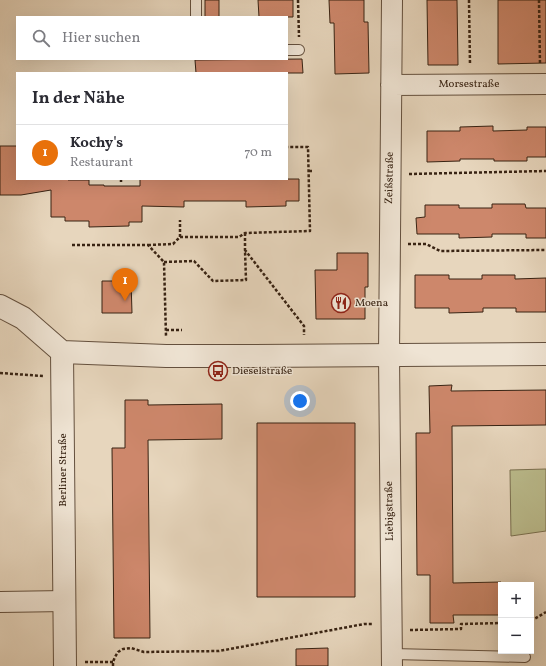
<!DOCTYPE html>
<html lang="de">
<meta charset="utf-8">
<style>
body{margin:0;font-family:Vollkorn,serif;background:#f7f7f7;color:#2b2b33}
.controls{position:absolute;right:12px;bottom:12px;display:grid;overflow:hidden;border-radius:0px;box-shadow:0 4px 16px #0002}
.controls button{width:36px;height:36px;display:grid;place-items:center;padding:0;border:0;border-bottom:1px solid #e1e1e2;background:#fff;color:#2b2b33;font:20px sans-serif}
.you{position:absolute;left:300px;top:401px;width:14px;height:14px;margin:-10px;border:3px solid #fff;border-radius:50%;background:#1a73e8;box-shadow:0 0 0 6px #1a73e833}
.badge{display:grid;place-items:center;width:26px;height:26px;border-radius:50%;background:#db2777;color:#fff;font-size:13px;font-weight:700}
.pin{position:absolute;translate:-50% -33px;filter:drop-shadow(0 1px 2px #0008)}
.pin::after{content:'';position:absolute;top:21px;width:14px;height:12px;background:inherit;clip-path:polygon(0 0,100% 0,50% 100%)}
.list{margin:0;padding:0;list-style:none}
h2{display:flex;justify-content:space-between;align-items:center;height:52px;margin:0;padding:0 16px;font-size:17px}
h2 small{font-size:13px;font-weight:400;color:#7c7c81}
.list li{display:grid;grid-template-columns:26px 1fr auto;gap:12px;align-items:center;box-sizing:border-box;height:56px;padding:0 16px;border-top:1px solid #e1e1e2}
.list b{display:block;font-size:15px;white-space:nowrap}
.list p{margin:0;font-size:13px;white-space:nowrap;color:#7c7c81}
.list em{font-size:13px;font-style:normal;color:#7c7c81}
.icon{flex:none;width:22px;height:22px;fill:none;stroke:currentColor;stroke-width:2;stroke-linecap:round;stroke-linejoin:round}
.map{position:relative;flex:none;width:546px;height:666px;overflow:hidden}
.search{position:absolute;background:#fff;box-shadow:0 4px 16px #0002;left:16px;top:16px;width:272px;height:44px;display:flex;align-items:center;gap:10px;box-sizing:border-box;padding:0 14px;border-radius:0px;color:#7c7c81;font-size:15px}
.panel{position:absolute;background:#fff;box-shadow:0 4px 16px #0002;left:16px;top:72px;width:272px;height:108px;border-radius:0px}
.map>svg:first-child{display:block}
</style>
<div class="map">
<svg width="546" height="666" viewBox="0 0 546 666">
<rect width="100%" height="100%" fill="#e7d6bd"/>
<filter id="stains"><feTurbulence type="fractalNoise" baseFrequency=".005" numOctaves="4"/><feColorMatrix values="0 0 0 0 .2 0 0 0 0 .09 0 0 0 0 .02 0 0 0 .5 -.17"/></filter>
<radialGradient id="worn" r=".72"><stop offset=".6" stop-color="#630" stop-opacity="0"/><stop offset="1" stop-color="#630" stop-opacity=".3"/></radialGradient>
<path fill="#bbbc8d" stroke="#7a7050" d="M 546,469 L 546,531 L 511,536 L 510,470 Z"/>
<path fill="#cd876b" stroke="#382313" d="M 205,0 L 219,0 L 219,17 L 205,17 Z
M 258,0 L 293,0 L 293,17 L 259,17 Z
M 329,0 L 364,0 L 364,22 L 368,22 L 369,73 L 335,74 L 334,23 L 330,23 Z
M 427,0 L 457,0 L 458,65 L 428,65 Z
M 498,0 L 546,0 L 546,63 L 498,64 Z
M 302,59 L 303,73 L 196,73 L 195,60 Z
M 493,126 L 493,131 L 527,130 L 527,127 L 546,127 L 546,157 L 527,157 L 527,161 L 494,161 L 494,159 L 460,159 L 460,161 L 427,162 L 427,131 L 460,131 L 460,127 Z
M 0,146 L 17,146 L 17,179 L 68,179 L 68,180 L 89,180 L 89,185 L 104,185 L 104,186 L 140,186 L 140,179 L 299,179 L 299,201 L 286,201 L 286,206 L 246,207 L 246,201 L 184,201 L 184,207 L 142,206 L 142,222 L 129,222 L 129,226 L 89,227 L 89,221 L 65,221 L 65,217 L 51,217 L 51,190 L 21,195 L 0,195 Z
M 492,204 L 525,204 L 526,208 L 546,208 L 546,238 L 526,238 L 526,234 L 492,234 L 492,237 L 459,238 L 459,234 L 417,234 L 416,218 L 425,217 L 425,205 L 459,205 L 459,208 L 492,208 Z
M 337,253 L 368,253 L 368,287 L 365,287 L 365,319 L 316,319 L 315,270 L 337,270 Z
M 415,275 L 449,275 L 449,279 L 482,279 L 482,275 L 515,275 L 515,279 L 546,278 L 546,312 L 516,312 L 516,308 L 483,308 L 483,312 L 449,313 L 449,308 L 415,308 Z
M 102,281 L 131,281 L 132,313 L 102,313 Z
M 452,385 L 451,391 L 546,390 L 546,425 L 452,426 L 453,583 L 501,582 L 501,615 L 453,615 L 454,623 L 430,623 L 430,575 L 417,575 L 416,433 L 430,433 L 429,386 Z
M 125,400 L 148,400 L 148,405 L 222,404 L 222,439 L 148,440 L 150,638 L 114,638 L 112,448 L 125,448 Z
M 257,423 L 355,423 L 355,597 L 257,597 Z
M 328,648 L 328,666 L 296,666 L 296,649 Z"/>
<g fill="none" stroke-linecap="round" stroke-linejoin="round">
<g stroke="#64503e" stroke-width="12">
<path id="service" d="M 196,0 L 196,17
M 287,50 L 299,50
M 392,654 L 525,657"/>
</g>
<g stroke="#64503e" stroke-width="22">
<path id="minor" d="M 391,85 L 546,84
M 0,602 L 65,601
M 392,666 L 389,355 L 392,0"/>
</g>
<g stroke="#64503e" stroke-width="24">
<path id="tertiary" d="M 0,306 L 23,318 L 62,352 L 65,666
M 62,352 L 166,356 L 238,356 L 546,354"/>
</g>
<path stroke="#382313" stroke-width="2.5" stroke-dasharray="3 2" stroke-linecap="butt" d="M 298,0 L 299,37
M 469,0 L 470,65
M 539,0 L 540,65
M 309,171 L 313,171
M 409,174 L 546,171
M 121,179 L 121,182
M 245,233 L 245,250
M 180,237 L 239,237 L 245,233 L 310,231 L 308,147 L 287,147
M 408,244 L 426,244 L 440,251 L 546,250
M 72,245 L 148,245 L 164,262 L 166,336
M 148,245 L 173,244 L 180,237 L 180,220
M 164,262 L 194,261 L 213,281 L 246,280 L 245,250 L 304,326 L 304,335
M 166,330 L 182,330
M 0,373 L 43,376
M 531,621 L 546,612
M 410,630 L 461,629 L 461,624 L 501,623
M 85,662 L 113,662
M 113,666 L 113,662 L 115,657 L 118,652 L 123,649 L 131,648 L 144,652 L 219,651 L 364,624 L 373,624"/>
<use href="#service" stroke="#efe4d4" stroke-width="10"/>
<use href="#minor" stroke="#efe4d4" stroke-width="20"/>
<use href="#tertiary" stroke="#efe4d4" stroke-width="22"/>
</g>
<defs>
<g id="restaurant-ring" transform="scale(1)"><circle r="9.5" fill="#efe4d4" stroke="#8f2418" stroke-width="1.5"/><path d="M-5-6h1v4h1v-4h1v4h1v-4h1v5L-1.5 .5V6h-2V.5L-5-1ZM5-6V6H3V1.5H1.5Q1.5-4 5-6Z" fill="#8f2418"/></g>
<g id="bus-ring" transform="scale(1)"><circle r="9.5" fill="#efe4d4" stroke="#8f2418" stroke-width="1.5"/><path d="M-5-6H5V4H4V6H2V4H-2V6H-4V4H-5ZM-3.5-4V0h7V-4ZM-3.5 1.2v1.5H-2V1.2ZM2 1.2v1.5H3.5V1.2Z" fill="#8f2418"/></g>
</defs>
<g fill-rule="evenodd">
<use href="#restaurant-ring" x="341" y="303"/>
<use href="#bus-ring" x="218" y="371"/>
</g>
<g text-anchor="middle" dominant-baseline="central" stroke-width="3" stroke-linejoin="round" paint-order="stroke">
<g font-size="11" fill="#382313" stroke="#efe4d4">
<text x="469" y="84">Morsestraße</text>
<text transform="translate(390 178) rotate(-89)">Zeißstraße</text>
<text transform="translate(63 470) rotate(-90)">Berliner Straße</text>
<text transform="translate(390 511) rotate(-91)">Liebigstraße</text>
</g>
<g font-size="11" fill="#382313" stroke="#efe4d4" text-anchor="start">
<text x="355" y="303">Moena</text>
<text x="232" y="371">Dieselstraße</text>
</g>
</g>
<rect width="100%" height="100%" filter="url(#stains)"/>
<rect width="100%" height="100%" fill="url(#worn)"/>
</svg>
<div class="controls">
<button>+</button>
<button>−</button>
</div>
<div class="you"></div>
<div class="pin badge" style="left:125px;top:301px;background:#e8710a">1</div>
<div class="search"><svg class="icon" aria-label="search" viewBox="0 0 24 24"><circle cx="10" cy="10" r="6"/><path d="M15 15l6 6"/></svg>Hier suchen</div>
<section class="panel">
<h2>In der Nähe<small></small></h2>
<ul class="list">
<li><span class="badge" style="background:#e8710a">1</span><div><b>Kochy's</b><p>Restaurant</p></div><em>70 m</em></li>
</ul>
</section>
</div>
